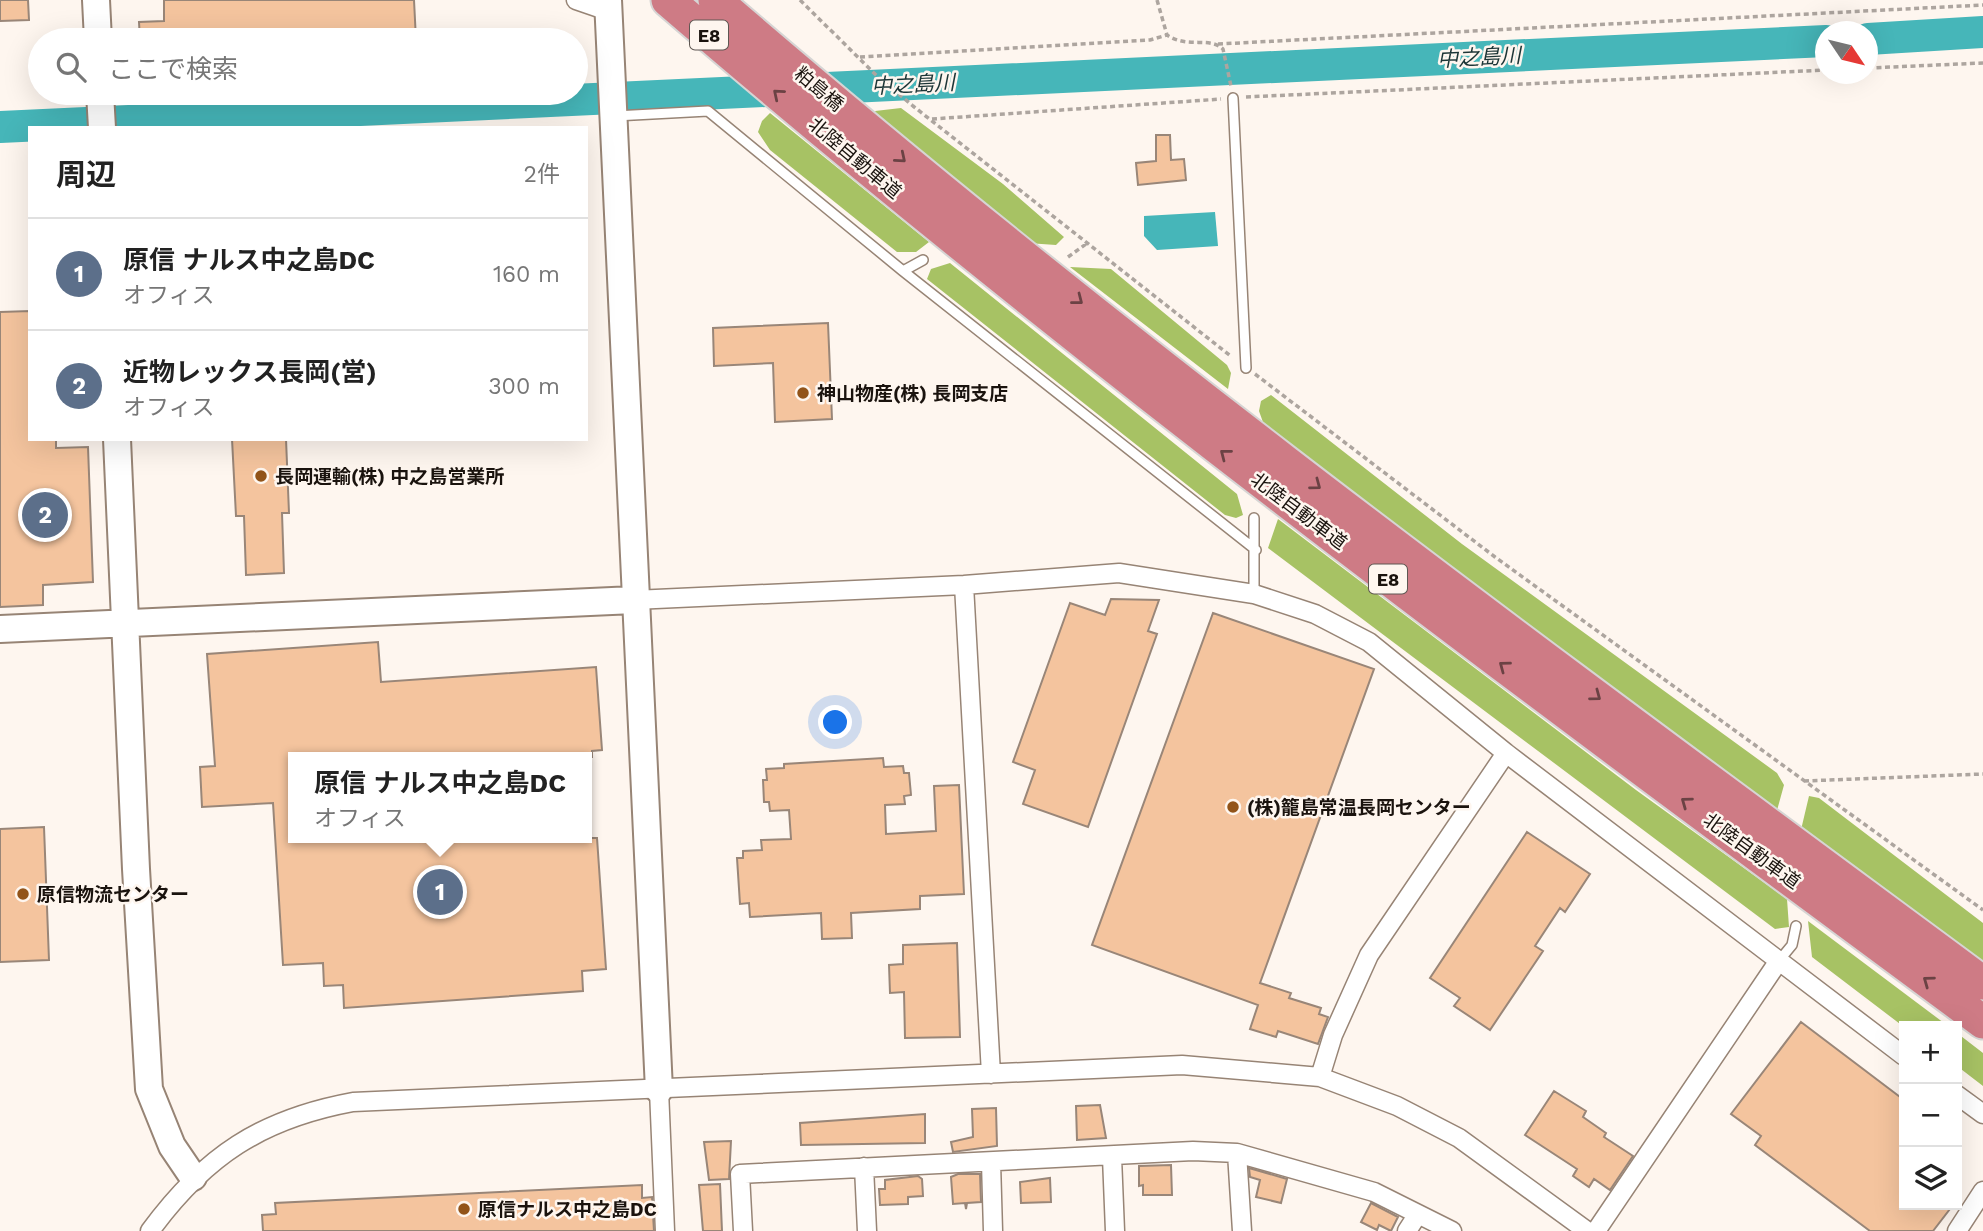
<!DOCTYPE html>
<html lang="ja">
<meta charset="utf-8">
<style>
body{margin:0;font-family:"Work Sans","Noto Sans JP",sans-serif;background:#f6f6f6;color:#222}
.controls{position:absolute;right:21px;bottom:21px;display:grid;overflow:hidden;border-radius:0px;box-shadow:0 7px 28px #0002}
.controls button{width:63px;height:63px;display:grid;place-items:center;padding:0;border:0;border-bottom:2px solid #e0e0e0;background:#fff;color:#222;font:35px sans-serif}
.compass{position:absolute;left:1815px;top:21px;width:63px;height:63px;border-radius:50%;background:#fff;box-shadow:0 7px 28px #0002;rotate:125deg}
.you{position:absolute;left:836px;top:723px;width:24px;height:24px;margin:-18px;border:5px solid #fff;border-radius:50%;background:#1a73e8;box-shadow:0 0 0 10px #1a73e833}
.badge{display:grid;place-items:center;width:46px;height:46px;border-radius:50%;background:#925419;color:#fff;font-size:23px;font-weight:700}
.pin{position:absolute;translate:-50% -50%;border:4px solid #fff;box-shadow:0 2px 7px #0006}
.popup{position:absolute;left:288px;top:752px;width:304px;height:91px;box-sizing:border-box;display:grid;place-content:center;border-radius:0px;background:#fff;filter:drop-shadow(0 2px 5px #0005);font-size:23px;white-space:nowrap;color:#767676}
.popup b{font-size:26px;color:#222}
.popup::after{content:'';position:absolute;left:50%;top:100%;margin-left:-14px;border:14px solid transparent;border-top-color:#fff}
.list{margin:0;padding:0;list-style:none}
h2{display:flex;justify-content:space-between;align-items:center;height:91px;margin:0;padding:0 28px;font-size:30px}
h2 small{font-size:23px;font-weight:400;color:#767676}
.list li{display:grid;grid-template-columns:46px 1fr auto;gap:21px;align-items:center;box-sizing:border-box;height:112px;padding:0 28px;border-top:2px solid #e0e0e0}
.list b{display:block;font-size:26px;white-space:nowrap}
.list p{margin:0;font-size:23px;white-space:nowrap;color:#767676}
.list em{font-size:23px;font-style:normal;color:#767676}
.icon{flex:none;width:38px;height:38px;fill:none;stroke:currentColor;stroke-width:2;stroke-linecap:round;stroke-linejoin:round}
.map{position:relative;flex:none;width:1983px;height:1231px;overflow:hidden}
.search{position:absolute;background:#fff;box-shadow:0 7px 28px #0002;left:28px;top:28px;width:560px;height:77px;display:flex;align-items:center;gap:18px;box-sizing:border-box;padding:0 24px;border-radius:38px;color:#767676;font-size:26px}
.panel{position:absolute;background:#fff;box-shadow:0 7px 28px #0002;left:28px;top:126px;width:560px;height:315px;border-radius:0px}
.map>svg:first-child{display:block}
</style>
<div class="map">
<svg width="1983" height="1231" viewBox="0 0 1983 1231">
<rect width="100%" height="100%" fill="#fef6ef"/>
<path fill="#a7c264" d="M 901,108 L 1003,184 L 1064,237 L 1056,245 L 1027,243 L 880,124 L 875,111 Z
M 770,113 L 929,242 L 916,252 L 897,252 L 770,150 L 758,132 L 762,121 Z
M 950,263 L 1237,494 L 1243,515 L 1236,518 L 1225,515 L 927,279 L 931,269 Z
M 1070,267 L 1111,269 L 1227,365 L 1231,373 L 1228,389 Z
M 1271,395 L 1462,544 L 1777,773 L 1784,785 L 1776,814 L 1264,425 L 1259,411 L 1261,401 Z
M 1278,519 L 1636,790 L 1787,899 L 1789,927 L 1775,929 L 1268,548 Z
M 1809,796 L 1819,798 L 1983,923 L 1983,965 L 1800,834 Z
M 1808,921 L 1948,1026 L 1904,1027 L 1812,957 Z
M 1957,1033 L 1983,1053 L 1983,1086 L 1957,1066 Z"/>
<path fill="#46b6b9" d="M 1215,212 L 1218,246 L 1157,250 L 1144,236 L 1144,216 Z"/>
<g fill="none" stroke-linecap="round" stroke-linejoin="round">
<path stroke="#46b6b9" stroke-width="32" d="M 1868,39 L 1983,32
M 0,127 L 1826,41"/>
</g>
<path fill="#f4c49e" stroke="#998678" stroke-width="2" d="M 0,0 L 28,0 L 29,20 L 0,21 Z
M 164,0 L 414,0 L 416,40 L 140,40 L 139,22 L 164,21 Z
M 1156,135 L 1170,135 L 1171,160 L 1184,159 L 1186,180 L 1138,185 L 1136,163 L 1156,161 Z
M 30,311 L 30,439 L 56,439 L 56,448 L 88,447 L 93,582 L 43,585 L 43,605 L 0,607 L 0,312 Z
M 828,323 L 832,419 L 775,422 L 773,363 L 714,366 L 713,328 Z
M 232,439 L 286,439 L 289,513 L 282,513 L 284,573 L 246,575 L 244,516 L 236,516 Z
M 1111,599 L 1159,600 L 1148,631 L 1157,634 L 1088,827 L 1023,804 L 1035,770 L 1013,762 L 1070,603 L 1105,615 Z
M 1213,613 L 1374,669 L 1260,983 L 1291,993 L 1289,998 L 1321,1008 L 1319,1014 L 1328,1017 L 1318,1044 L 1278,1031 L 1276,1037 L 1250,1029 L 1258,1005 L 1092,945 Z
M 378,642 L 381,682 L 596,667 L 602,750 L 592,751 L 592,757 L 293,757 L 293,838 L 597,838 L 606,969 L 582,971 L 583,991 L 344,1008 L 343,985 L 324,986 L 323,963 L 283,965 L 273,803 L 202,807 L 200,767 L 215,766 L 207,654 Z
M 883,758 L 884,767 L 903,766 L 904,773 L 909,773 L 911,795 L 904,796 L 905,804 L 885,805 L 886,834 L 936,831 L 934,786 L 959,785 L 964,894 L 920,896 L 920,909 L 851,913 L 852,938 L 822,939 L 821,913 L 750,917 L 749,903 L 740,904 L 737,858 L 743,858 L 743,851 L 762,850 L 761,840 L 791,839 L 789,810 L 770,811 L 769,802 L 764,802 L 763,780 L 767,780 L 766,769 L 784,768 L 784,764 Z
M 44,827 L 49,960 L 0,962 L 0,829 Z
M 1527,832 L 1590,874 L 1565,912 L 1560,908 L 1535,946 L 1543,951 L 1490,1030 L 1454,1006 L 1460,998 L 1430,978 Z
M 957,943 L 960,1037 L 905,1038 L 904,992 L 890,993 L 889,965 L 903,964 L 903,945 Z
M 1801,1022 L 1904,1100 L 1904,1205 L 1953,1205 L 1933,1231 L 1870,1231 L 1755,1145 L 1761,1136 L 1731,1114 Z
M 1554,1091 L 1586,1111 L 1583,1117 L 1606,1133 L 1604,1137 L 1633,1156 L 1610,1190 L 1594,1179 L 1589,1187 L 1573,1176 L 1577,1169 L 1525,1135 Z
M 1100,1105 L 1106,1138 L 1077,1140 L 1076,1106 Z
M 996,1108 L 997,1146 L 953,1152 L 951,1142 L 973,1137 L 972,1109 Z
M 925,1114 L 925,1143 L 801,1145 L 800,1123 Z
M 731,1141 L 729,1179 L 709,1180 L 704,1142 Z
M 1171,1165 L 1172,1195 L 1143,1195 L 1143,1185 L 1139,1186 L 1139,1166 Z
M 1249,1168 L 1287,1179 L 1281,1203 L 1256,1197 L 1260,1180 L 1250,1177 Z
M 958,1174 L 980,1174 L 981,1202 L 967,1203 L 966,1209 L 965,1203 L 953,1204 L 951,1177 Z
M 918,1176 L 922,1179 L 923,1196 L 908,1197 L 908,1204 L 880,1205 L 879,1189 L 885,1189 L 885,1180 Z
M 1050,1178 L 1051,1202 L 1021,1203 L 1020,1182 Z
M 720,1184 L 722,1231 L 703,1231 L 699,1185 Z
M 642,1185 L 642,1198 L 652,1197 L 654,1231 L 263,1231 L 262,1215 L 276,1214 L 275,1203 Z
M 1371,1203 L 1398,1217 L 1391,1231 L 1379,1225 L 1377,1230 L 1361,1222 Z"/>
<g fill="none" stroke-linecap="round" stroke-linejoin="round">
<g stroke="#978475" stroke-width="12">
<path id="lane" d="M 1233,98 L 1246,368
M 615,116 L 708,111 L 903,271 L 1256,550
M 903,271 L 923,260
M 1254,594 L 1254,518
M 1778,962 L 1792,945 L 1796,926"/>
</g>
<g stroke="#978475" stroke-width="21">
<path id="street" d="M 576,0 L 608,11
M 964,585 L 991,1074
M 634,600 L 964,585 L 1119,573 L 1254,594 L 1315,614 L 1369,642 L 1506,753 L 1904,1056
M 1320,1077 L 1333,1035 L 1369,955 L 1506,753
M 659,1090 L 665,1231
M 1957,1095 L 1983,1114
M 1237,1153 L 1242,1231
M 1112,1157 L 1115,1231
M 991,1162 L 993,1231
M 864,1167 L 867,1231
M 150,1231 C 205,1156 261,1119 353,1102 L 1182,1065 L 1320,1077 L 1397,1106 L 1459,1138 L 1587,1231
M 743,1231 L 740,1174 L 1193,1151 L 1237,1153 L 1374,1192 L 1452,1231
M 1407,1231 L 1418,1214
M 1596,1231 L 1778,962
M 1957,1231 L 1983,1191"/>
</g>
<g stroke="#978475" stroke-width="30">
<path id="secondary" d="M 96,0 L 98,40
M 608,0 L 659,1090
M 100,93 L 102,128
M 117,439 L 136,869 L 149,1089 L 172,1146 L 193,1177
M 0,629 L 634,600"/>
</g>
<g stroke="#d6d5d4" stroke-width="37">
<path id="highway" d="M 668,0 C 1089,363 1537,692 1983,1022
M 715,0 C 1120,350 1553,665 1983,983"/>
</g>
<path stroke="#ada59f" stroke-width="3.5" stroke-dasharray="5 3.5" stroke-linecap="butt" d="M 800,0 L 875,74 L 913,106 L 1232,357
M 1157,0 L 1167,35 C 1188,49 1209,36 1223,49 L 1231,86
M 1218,44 L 1983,5
M 860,57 L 1150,40 L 1167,35
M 1868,68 L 1983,63
M 1246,97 L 1826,70
M 932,119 L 1221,99
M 1068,257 L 1086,244
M 1255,374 L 1495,557 L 1983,910
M 1804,781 L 1983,774"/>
<use href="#lane" stroke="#fff" stroke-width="9"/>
<use href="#street" stroke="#fff" stroke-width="18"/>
<use href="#secondary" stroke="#fff" stroke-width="26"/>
<use href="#highway" stroke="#ce7b85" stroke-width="33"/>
</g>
<defs><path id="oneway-chevron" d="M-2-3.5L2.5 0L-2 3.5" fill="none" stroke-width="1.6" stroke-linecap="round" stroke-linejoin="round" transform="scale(1.75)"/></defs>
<g stroke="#6b4244">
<use href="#oneway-chevron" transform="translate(778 94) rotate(-140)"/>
<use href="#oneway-chevron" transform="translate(901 158) rotate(40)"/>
<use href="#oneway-chevron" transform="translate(1078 300) rotate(38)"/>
<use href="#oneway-chevron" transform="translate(1225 454) rotate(-142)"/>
<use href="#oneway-chevron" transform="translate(1316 485) rotate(37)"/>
<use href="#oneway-chevron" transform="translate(1504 666) rotate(-143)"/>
<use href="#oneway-chevron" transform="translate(1596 696) rotate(37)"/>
<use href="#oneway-chevron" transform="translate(1686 802) rotate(-144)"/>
<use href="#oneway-chevron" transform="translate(1928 981) rotate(-144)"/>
</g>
<g fill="#925419" stroke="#fef6ef" stroke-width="2.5">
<circle cx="803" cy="393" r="7"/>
<circle cx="261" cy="476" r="7"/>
<circle cx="1233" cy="807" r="7"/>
<circle cx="23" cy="894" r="7"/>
<circle cx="464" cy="1209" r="7"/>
</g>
<g text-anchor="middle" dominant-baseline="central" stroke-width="5" stroke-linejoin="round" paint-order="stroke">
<g fill="#fef6ef" stroke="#5e5752" stroke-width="2">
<rect x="690" y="20.5" width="38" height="29" rx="5"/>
<rect x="1369" y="564.5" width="38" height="29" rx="5"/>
</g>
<g font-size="18" font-weight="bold" fill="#1a130e">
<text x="709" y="35">E8</text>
<text x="1388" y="579">E8</text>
</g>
<g font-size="19" fill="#1a130e" stroke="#fef6ef">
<text transform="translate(819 89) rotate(40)">粕島橋</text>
<text transform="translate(855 158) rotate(40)">北陸自動車道</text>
<text transform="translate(1299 511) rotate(37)">北陸自動車道</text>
<text transform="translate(1752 851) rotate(36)">北陸自動車道</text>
</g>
<g font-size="19" font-weight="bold" fill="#1a130e" stroke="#fef6ef" text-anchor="start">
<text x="817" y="393">神山物産(株) 長岡支店</text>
<text x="275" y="476">長岡運輸(株) 中之島営業所</text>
<text x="1247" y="807">(株)籠島常温長岡センター</text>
<text x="37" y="894">原信物流センター</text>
<text x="478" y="1209">原信ナルス中之島DC</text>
</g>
<g font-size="21" font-style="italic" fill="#1c3536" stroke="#fef6ef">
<text transform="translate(1479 57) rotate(-3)">中之島川</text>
<text transform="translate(913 84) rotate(-3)">中之島川</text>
</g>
</g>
</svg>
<div class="controls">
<button>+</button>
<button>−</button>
<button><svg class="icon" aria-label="layers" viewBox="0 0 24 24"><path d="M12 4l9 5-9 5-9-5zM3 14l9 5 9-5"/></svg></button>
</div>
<svg class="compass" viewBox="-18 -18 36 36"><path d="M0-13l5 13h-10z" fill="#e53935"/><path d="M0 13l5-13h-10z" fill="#767676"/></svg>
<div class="you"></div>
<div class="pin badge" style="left:440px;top:892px;background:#5c6f8a">1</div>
<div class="popup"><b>原信 ナルス中之島DC</b>オフィス</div>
<div class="pin badge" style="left:45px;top:515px;background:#5c6f8a">2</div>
<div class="search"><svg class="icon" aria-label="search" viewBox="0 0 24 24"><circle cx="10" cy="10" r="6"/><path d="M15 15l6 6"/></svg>ここで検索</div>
<section class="panel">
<h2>周辺<small>2件</small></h2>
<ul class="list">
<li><span class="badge" style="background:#5c6f8a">1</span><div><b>原信 ナルス中之島DC</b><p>オフィス</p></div><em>160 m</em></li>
<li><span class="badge" style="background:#5c6f8a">2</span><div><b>近物レックス長岡(営)</b><p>オフィス</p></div><em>300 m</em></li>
</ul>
</section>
</div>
